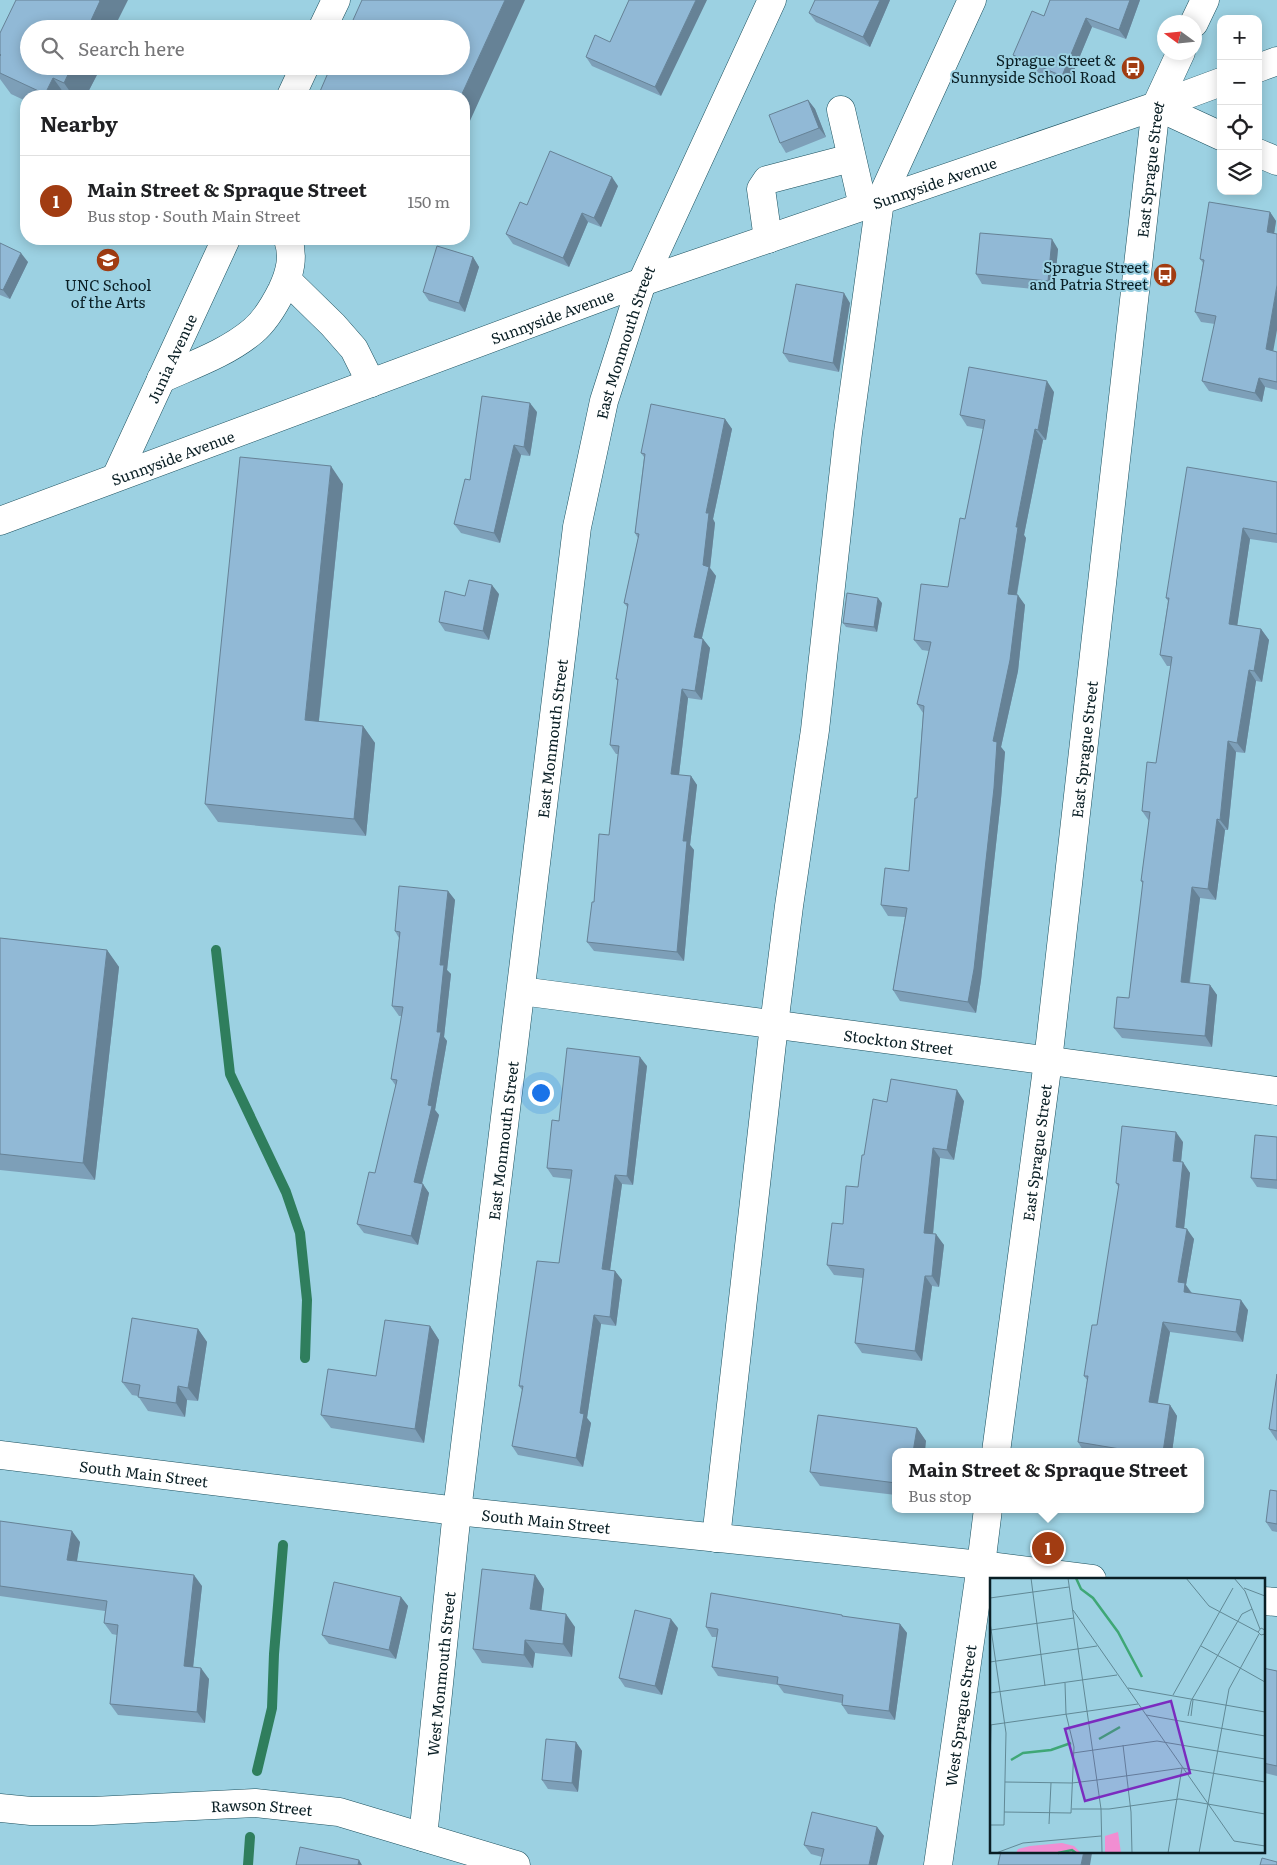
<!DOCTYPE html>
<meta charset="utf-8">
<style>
body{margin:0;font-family:Literata,serif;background:#f2f2f2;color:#202124}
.controls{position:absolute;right:15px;top:15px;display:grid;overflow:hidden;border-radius:10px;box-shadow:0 2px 12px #0003}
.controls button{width:45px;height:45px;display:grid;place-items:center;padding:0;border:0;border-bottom:1px solid #e0e0e0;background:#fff;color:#202124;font:25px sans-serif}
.compass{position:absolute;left:1157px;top:15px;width:45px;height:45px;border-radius:50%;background:#fff;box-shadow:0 2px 12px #0003;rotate:285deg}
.you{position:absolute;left:540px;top:1092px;width:18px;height:18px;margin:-12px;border:4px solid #fff;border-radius:50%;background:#1a73e8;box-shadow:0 0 0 8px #1a73e833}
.badge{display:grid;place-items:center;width:32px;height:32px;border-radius:50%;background:#a13c12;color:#fff;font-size:16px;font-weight:700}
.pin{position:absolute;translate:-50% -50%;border:2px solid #fff;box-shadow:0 1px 5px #0006}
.popup{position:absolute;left:892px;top:1448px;width:312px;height:65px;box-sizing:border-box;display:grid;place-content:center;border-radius:10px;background:#fff;filter:drop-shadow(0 1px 4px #0005);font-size:16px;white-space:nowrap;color:#757577}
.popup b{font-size:19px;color:#202124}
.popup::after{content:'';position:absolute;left:50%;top:100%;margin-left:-10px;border:10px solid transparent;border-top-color:#fff}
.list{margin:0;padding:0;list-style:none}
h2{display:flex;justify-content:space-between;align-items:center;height:65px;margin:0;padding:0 20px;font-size:21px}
h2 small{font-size:16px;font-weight:400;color:#757577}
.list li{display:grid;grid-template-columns:32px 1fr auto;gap:15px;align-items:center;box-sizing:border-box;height:90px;padding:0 20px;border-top:1px solid #e0e0e0}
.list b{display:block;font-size:19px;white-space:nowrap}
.list p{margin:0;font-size:16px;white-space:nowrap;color:#757577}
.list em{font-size:16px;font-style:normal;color:#757577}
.icon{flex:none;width:28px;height:28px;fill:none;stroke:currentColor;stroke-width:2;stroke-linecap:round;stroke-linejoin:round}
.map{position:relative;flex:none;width:1277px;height:1865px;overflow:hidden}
.search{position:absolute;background:#fff;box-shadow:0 2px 12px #0003;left:20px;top:20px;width:450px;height:55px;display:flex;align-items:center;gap:12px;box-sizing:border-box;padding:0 18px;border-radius:28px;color:#757577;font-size:19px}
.panel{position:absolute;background:#fff;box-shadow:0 2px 12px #0003;left:20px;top:90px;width:450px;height:155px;border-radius:20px}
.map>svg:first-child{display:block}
</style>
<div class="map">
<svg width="1277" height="1865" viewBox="0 0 1277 1865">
<rect width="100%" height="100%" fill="#9cd1e2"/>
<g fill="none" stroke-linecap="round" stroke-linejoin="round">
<path stroke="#2f7e5d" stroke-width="10" d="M 216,950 L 230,1074 L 286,1192 L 300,1233 L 307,1300 L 305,1358
M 257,1771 L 272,1708 L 274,1654 L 283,1545
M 248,1865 L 250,1837"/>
<g stroke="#1a4f5d" stroke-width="29">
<g id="minor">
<path d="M 322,29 L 336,0"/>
<path d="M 1258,68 L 1277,61"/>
<path d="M 291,96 L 305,66"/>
<path d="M 1156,106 L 1221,136"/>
<path d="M 841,110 L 863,206"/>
<path d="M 1258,153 L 1277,161"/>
<path d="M 768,239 L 761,189 L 767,180 L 851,158"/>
<path d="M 287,280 L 333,325 L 354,349 L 371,383"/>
<path d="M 161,379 C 192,365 227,353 253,331 C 265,321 275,304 282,290 C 290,273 294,257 288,239"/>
<path id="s1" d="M 116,477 L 226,239"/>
<path id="s2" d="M 0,521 L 642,282 L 1156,106 L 1221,82"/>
<path id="s3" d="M 521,991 L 1277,1091"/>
<path d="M 716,1538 L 774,1025 L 789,906 L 815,730 L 848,433 L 880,201 L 972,0"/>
<path id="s4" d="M 0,1808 L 31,1811 L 93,1811 L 255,1803 L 339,1812 L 516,1865"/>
<path id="s5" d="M 423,1837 L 457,1511 L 577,527 L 604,401 L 642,282 L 772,0"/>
<path id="s6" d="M 938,1865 L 981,1565"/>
</g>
</g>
<g stroke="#1a4f5d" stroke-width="29">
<g id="major">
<path d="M 1194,23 L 1205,0"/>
<path id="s7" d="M 996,1452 L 1048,1061 L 1156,106 L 1181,52"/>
<path id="s8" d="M 0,1455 L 457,1511 L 981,1565 L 1092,1579"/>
<path d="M 981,1565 L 988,1509"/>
<path d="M 1263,1601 L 1277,1602"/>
</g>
</g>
<use href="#minor" stroke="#fff" stroke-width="28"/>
<use href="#major" stroke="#fff" stroke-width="28"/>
</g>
<path fill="#7d9fb8" d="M 629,0 L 661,96 L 592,66 L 586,57 L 610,42 Z
M 890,0 L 870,47 L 816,22 L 809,13 Z
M 1050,0 L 1140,0 L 1126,39 L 1092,27 L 1068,85 L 1020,65 L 1013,55 L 1044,16 Z
M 116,24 L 118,25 L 29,66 L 98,66 L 97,69 L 99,71 L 86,96 L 26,96 L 26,101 L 11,94 L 0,79 L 0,33 Z
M 808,100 L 815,109 L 826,137 L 786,153 L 780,143 Z
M 618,186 L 601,227 L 588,222 L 569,267 L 513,244 L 506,234 L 527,205 Z
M 1270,212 L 1276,221 L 1274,233 L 1273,351 L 1277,352 L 1277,390 L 1265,387 L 1262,402 L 1209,391 L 1202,381 L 1215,324 L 1201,322 L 1195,312 L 1203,263 L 1200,259 Z
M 0,243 L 28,262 L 10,299 L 0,295 Z
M 1058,249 L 1054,291 L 982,284 L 976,274 Z
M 473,257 L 479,267 L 465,312 L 429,301 L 423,292 Z
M 850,303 L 839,372 L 789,362 L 783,353 Z
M 1054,392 L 1046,440 L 1043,440 L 1024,535 L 1026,538 L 1017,595 L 1025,605 L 1018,671 L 1001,747 L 1005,752 L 1001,799 L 981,980 L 976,1013 L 900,1001 L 893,990 L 905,917 L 888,916 L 881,905 L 909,871 L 917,798 L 923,713 L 917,704 L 929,651 L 922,650 L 914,640 L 948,587 L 965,519 L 983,429 L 967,426 L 960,415 Z
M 537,412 L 530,456 L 521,455 L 500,543 L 461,533 L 454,524 L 470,480 Z
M 725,419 L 732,429 L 713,519 L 715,523 L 710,568 L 716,576 L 702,638 L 703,639 L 710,648 L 702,700 L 688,698 L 679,775 L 691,776 L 697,785 L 690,845 L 694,850 L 684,961 L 594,951 L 587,942 L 594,902 L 609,835 L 619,754 L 616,754 L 610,745 L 618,681 L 616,679 L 628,608 L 624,603 L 638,538 L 635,533 L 644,457 L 641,453 Z
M 1277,482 L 1277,543 L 1250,539 L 1237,625 L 1261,629 L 1269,640 L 1262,682 L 1256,681 L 1245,753 L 1236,752 L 1228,830 L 1225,830 L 1216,900 L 1200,898 L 1190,983 L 1210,985 L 1217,995 L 1212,1047 L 1122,1038 L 1114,1028 L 1129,998 L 1143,884 L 1141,881 L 1149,821 L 1142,811 L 1156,763 L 1171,666 L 1167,666 L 1160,655 L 1168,601 L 1166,598 Z
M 343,484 L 319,721 L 363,726 L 375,743 L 366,836 L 218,822 L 205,804 Z
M 499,594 L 489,640 L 445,631 L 439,622 L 465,596 Z
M 882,603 L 877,632 L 846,627 L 843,623 Z
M 448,891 L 455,900 L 447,970 L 451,974 L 444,1037 L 447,1041 L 435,1110 L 439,1115 L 422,1184 L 429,1193 L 418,1245 L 364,1233 L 357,1224 L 375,1173 L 396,1086 L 391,1079 L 402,1016 L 399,1016 L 392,1006 L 399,938 L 395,931 Z
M 0,938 L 107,950 L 119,967 L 95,1180 L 0,1170 Z
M 647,1066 L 633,1185 L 622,1184 L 610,1270 L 615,1271 L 622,1280 L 616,1326 L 601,1324 L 587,1418 L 591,1423 L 583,1467 L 518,1455 L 512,1446 L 522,1390 L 519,1386 L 559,1263 L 571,1179 L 553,1177 L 547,1168 L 559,1121 Z
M 964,1101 L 954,1160 L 940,1158 L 933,1234 L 944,1245 L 939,1287 L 932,1286 L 922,1361 L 862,1353 L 855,1343 L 863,1278 L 834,1275 L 827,1265 L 858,1187 L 864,1155 L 887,1102 Z
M 1277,1137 L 1277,1189 L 1257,1187 L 1251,1178 Z
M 1183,1142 L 1181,1162 L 1190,1173 L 1184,1229 L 1194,1239 L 1186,1285 L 1192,1293 L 1248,1310 L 1243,1342 L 1170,1332 L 1158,1403 L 1170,1405 L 1177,1416 L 1172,1452 L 1084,1452 L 1078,1442 L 1087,1380 L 1084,1376 L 1097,1325 L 1119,1188 L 1116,1183 Z
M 430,1326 L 439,1340 L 424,1443 L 331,1428 L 321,1415 L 376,1376 Z
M 198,1329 L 207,1342 L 198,1401 L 187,1400 L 185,1417 L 148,1411 L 138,1396 L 132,1395 L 122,1382 Z
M 1277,1374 L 1277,1441 L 1269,1429 Z
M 917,1428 L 926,1441 L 896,1452 L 896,1495 L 820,1486 L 810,1472 Z
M 1277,1491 L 1277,1532 L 1272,1531 L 1266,1522 Z
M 0,1521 L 80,1542 L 77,1561 L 202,1586 L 193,1667 L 209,1679 L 205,1723 L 118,1715 L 110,1704 L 117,1635 L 112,1634 L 104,1623 L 105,1611 L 0,1596 Z
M 535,1575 L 544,1589 L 541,1611 L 575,1627 L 572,1657 L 535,1653 L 533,1668 L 482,1663 L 473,1649 Z
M 401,1597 L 408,1606 L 396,1659 L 329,1644 L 322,1635 Z
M 842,1615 L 844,1617 L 900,1624 L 907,1633 L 895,1720 L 848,1714 L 842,1705 L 842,1703 L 784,1693 L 778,1685 L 718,1676 L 712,1667 L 717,1637 L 712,1637 L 706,1627 Z
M 678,1628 L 662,1695 L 625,1687 L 619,1678 Z
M 1263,1668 L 1277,1671 L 1277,1776 L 1265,1773 L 1263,1780 Z
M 576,1742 L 582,1751 L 578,1792 L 548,1789 L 542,1780 Z
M 877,1827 L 884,1836 L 822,1857 L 811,1854 L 804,1845 Z"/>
<path fill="#668296" d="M 99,0 L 128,0 L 116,24 L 118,25 L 116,29 L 87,29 Z
M 505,0 L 525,0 L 464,134 L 464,96 L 461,96 Z
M 696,0 L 707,0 L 661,96 L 655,87 Z
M 880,0 L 890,0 L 870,47 L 863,37 Z
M 1130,0 L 1140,0 L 1126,39 L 1119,30 Z
M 1086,18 L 1092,27 L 1068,85 L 1062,76 Z
M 72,66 L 98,66 L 97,69 L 99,71 L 86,96 L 73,96 L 64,83 Z
M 53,78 L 66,96 L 46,96 L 45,94 Z
M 808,100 L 815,109 L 826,137 L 819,128 Z
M 612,177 L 618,186 L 601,227 L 594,218 Z
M 1270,212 L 1276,221 L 1273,241 L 1267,232 Z
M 582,213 L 588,222 L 569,267 L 563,258 Z
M 1052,239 L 1058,249 L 1054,291 L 1048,281 Z
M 21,253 L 28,262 L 10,299 L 3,290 Z
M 473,257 L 479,267 L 465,312 L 459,303 Z
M 1277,285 L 1277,330 L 1272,358 L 1266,349 Z
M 844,293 L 850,303 L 839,372 L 833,363 Z
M 1259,378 L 1265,387 L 1262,402 L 1255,393 Z
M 1047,381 L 1054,392 L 1046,440 L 1038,430 Z
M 530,403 L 537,412 L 530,456 L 524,447 Z
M 725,419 L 732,429 L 713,519 L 715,523 L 710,568 L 716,576 L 700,646 L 694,637 L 706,513 Z
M 1035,429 L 1043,440 L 1024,535 L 1026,538 L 1015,604 L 1008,594 L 1016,527 Z
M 514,445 L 521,455 L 500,543 L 494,533 Z
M 331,466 L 343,484 L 317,738 L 305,720 Z
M 1243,528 L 1250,539 L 1236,634 L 1229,624 Z
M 492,585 L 499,594 L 489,640 L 483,631 Z
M 1018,595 L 1025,605 L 1018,671 L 1001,747 L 1005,752 L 1001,799 L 981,980 L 976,1013 L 968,1002 L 993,741 Z
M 878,598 L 882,603 L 877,632 L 874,627 Z
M 1261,629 L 1269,640 L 1262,682 L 1254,671 Z
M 703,639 L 710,648 L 702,700 L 695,691 Z
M 1249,670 L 1256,681 L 1245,753 L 1237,743 Z
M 682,689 L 688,698 L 678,783 L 671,774 Z
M 363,726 L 375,743 L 366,836 L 354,819 Z
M 1228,741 L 1236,752 L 1228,830 L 1220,820 Z
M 691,776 L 697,785 L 690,845 L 694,850 L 684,961 L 677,952 L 683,841 Z
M 1217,819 L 1225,830 L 1216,900 L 1208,889 Z
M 1192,887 L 1200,898 L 1188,993 L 1181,982 Z
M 448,891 L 455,900 L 447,970 L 451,974 L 444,1037 L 447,1041 L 435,1110 L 439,1115 L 420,1191 L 414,1182 L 428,1105 L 437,1032 L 440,965 Z
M 107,950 L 119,967 L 95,1180 L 83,1163 Z
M 1210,985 L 1217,995 L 1212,1047 L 1205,1036 Z
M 640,1057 L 647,1066 L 633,1185 L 627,1176 Z
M 957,1090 L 964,1101 L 954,1160 L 947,1150 Z
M 1176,1132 L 1183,1142 L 1180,1172 L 1173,1161 Z
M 933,1148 L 940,1158 L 932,1244 L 924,1233 Z
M 1183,1162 L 1190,1173 L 1183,1238 L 1176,1227 Z
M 615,1175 L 622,1184 L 609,1278 L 602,1269 Z
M 423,1184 L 429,1193 L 418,1245 L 411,1236 Z
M 1187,1229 L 1194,1239 L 1186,1285 L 1192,1294 L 1184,1292 L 1178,1282 Z
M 936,1234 L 944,1245 L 939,1287 L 932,1276 Z
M 615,1271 L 622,1280 L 616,1326 L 610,1317 Z
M 925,1276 L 932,1286 L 922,1361 L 915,1351 Z
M 1241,1300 L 1248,1310 L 1243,1342 L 1236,1332 Z
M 594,1315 L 601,1324 L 587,1418 L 591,1423 L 583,1467 L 576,1458 L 580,1413 Z
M 1163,1322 L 1170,1332 L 1156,1412 L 1149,1402 Z
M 430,1326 L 439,1340 L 424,1443 L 415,1429 Z
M 198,1329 L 207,1342 L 198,1401 L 188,1388 Z
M 178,1386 L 187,1400 L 185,1417 L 176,1403 Z
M 1170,1405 L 1177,1416 L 1172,1452 L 1163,1452 Z
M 917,1428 L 926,1441 L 925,1452 L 913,1452 Z
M 72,1531 L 80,1542 L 75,1572 L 67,1560 Z
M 194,1575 L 202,1586 L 192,1677 L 184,1666 Z
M 535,1575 L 544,1589 L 540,1623 L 530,1609 Z
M 401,1597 L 408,1606 L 396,1659 L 389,1650 Z
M 566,1614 L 575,1627 L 572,1657 L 563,1644 Z
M 671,1619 L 678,1628 L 662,1695 L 655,1686 Z
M 900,1624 L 907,1633 L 895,1720 L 889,1711 Z
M 525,1640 L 535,1653 L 533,1668 L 524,1655 Z
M 201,1668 L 209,1679 L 205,1723 L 197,1712 Z
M 576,1742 L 582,1751 L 578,1792 L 572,1783 Z
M 877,1827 L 884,1836 L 877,1865 L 869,1865 Z
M 1084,1851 L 1091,1851 L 1092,1853 L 1090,1865 L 1081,1865 Z
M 359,1860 L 362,1865 L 358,1865 Z"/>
<path fill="#91b9d6" stroke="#668296" d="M 16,0 L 99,0 L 100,1 L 87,29 L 29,29 L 29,66 L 72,66 L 64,83 L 53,78 L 45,94 L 0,73 L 0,56 L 1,55 L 0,54 L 0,33 Z
M 362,0 L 505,0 L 461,96 L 318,96 L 331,66 L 461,66 L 461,29 L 349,29 Z
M 629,0 L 696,0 L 655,87 L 586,57 L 595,35 L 610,42 Z
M 815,0 L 880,0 L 863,37 L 809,13 Z
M 1050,0 L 1130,0 L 1119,30 L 1086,18 L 1062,76 L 1013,55 L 1032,11 L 1044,16 Z
M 808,100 L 819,128 L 780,143 L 769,115 Z
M 550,151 L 612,177 L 594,218 L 582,213 L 563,258 L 506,234 L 520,202 L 527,205 Z
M 1209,202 L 1270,212 L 1267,232 L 1277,234 L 1277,285 L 1266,349 L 1277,352 L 1277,382 L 1259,378 L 1255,393 L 1202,381 L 1216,316 L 1195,312 L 1204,260 L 1200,259 Z
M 980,233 L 1052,239 L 1048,281 L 976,274 Z
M 0,243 L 21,253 L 3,290 L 0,289 Z
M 437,246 L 473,257 L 459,303 L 423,292 Z
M 796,284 L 844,293 L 833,363 L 783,353 Z
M 969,367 L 1047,381 L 1038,430 L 1035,429 L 1016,527 L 1018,527 L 1008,594 L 1018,595 L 1010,660 L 993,741 L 997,742 L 994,788 L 974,969 L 968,1002 L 893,990 L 907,908 L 881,905 L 885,868 L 909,871 L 915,798 L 917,798 L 924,706 L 917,704 L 931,642 L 914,640 L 921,584 L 948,587 L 960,518 L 965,519 L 985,420 L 960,415 Z
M 482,396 L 530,403 L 524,447 L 514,445 L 494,533 L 454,524 L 465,479 L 470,480 Z
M 651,404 L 725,419 L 706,513 L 709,513 L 703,565 L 709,567 L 694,637 L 703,639 L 695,691 L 682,689 L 671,774 L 691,776 L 683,841 L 687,841 L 677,952 L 587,942 L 592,902 L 594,902 L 599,834 L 609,835 L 619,746 L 610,745 L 618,679 L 616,679 L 628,604 L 624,603 L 639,534 L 635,533 L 645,454 L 641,453 Z
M 240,457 L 331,466 L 305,720 L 363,726 L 354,819 L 205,804 Z
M 1187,467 L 1277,482 L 1277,534 L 1243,528 L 1229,624 L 1261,629 L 1254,671 L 1249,670 L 1237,743 L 1228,741 L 1220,820 L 1217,819 L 1208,889 L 1192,887 L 1181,982 L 1210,985 L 1205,1036 L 1114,1028 L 1117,997 L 1129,998 L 1143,881 L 1141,881 L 1150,812 L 1142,811 L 1147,762 L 1156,763 L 1172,657 L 1160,655 L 1169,598 L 1166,598 Z
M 469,580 L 492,585 L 483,631 L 439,622 L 445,591 L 465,596 Z
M 847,593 L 878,598 L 874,627 L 843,623 Z
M 399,886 L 448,891 L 440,965 L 444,965 L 437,1032 L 441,1032 L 428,1105 L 432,1106 L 414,1182 L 423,1184 L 411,1236 L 357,1224 L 369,1172 L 375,1173 L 397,1080 L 391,1079 L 403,1007 L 392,1006 L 400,932 L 395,931 Z
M 0,938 L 107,950 L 83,1163 L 0,1154 Z
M 567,1048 L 640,1057 L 627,1176 L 615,1175 L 602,1269 L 615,1271 L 610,1317 L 594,1315 L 580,1413 L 584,1414 L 576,1458 L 512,1446 L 523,1386 L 519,1386 L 537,1261 L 559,1263 L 572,1170 L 547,1168 L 552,1120 L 559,1121 Z
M 891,1079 L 957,1090 L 947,1150 L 933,1148 L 924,1233 L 936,1234 L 932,1276 L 925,1276 L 915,1351 L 855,1343 L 864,1269 L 827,1265 L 832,1223 L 843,1224 L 846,1186 L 858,1187 L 862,1155 L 864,1155 L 873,1099 L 887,1102 Z
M 1122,1126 L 1176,1132 L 1173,1161 L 1183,1162 L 1176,1227 L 1187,1229 L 1178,1282 L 1185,1283 L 1184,1292 L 1241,1300 L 1236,1332 L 1163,1322 L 1149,1402 L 1170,1405 L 1163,1452 L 1138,1452 L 1078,1442 L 1088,1376 L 1084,1376 L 1092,1325 L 1097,1325 L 1119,1184 L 1116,1183 Z
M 1255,1135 L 1277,1137 L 1277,1180 L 1251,1178 Z
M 132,1318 L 198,1329 L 188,1388 L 178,1386 L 176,1403 L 138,1397 L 140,1385 L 122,1382 Z
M 385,1320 L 430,1326 L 415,1429 L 321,1415 L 328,1369 L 376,1376 Z
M 1277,1374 L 1277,1431 L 1269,1429 Z
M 818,1415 L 917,1428 L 913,1452 L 896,1452 L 896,1483 L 810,1472 Z
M 1270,1490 L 1277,1491 L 1277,1524 L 1266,1522 Z
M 0,1521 L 72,1531 L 67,1560 L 194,1575 L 184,1666 L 201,1668 L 197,1712 L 110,1704 L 118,1625 L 104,1623 L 107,1601 L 0,1586 Z
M 482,1569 L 535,1575 L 530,1609 L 566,1614 L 563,1644 L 525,1640 L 524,1655 L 473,1649 Z
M 334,1582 L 401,1597 L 389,1650 L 322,1635 Z
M 711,1593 L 842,1615 L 842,1616 L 900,1624 L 889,1711 L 842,1705 L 843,1695 L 777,1684 L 778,1677 L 712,1667 L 718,1629 L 706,1627 Z
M 635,1610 L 671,1619 L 655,1686 L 619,1678 Z
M 1263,1668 L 1277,1671 L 1277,1766 L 1263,1763 Z
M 546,1739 L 576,1742 L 572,1783 L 542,1780 Z
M 812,1812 L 877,1827 L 869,1865 L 820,1865 L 824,1849 L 804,1845 Z
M 300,1847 L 359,1860 L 358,1865 L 296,1865 Z
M 1001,1851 L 1084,1851 L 1081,1865 L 998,1865 Z
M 1262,1858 L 1277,1862 L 1277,1865 L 1260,1865 Z"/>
<defs>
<g id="bus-disc" transform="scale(1.25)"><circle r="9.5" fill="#a13c12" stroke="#9cd1e2"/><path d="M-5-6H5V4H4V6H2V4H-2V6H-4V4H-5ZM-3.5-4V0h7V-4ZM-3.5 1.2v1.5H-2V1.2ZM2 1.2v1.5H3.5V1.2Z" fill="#fff"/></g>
<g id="university-disc" transform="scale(1.25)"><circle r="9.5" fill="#a13c12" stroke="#9cd1e2"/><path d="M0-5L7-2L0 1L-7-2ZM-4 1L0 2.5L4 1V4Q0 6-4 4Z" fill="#fff"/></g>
</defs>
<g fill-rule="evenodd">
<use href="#bus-disc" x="1133" y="68"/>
<use href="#university-disc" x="108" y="260"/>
<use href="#bus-disc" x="1165" y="275"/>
</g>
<g text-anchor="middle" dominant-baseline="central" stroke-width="4" stroke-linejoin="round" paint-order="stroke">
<g font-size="15" fill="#091e24" stroke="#9cd1e2" text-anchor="end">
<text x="1116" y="59">Sprague Street &amp;<tspan x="1116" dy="17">Sunnyside School Road</tspan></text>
<text x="1148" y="266">Sprague Street<tspan x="1148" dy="17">and Patria Street</tspan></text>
<text x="108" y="284" text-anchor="middle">UNC School<tspan x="108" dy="17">of the Arts</tspan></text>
</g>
<g font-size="15" fill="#091e24" stroke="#9cd1e2">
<text stroke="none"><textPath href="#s7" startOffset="1292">East Sprague Street</textPath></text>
<text stroke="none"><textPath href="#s2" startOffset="994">Sunnyside Avenue</textPath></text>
<text stroke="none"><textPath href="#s2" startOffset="589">Sunnyside Avenue</textPath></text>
<text stroke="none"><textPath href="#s5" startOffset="1510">East Monmouth Street</textPath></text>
<text stroke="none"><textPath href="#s1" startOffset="131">Junia Avenue</textPath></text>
<text stroke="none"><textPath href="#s2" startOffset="184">Sunnyside Avenue</textPath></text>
<text stroke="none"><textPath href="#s5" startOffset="1106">East Monmouth Street</textPath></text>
<text stroke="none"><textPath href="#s7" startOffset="708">East Sprague Street</textPath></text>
<text stroke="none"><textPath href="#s3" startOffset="381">Stockton Street</textPath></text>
<text stroke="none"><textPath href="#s5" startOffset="701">East Monmouth Street</textPath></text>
<text stroke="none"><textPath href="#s7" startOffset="302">East Sprague Street</textPath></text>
<text stroke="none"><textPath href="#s8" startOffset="145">South Main Street</textPath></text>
<text stroke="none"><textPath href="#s8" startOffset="550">South Main Street</textPath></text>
<text stroke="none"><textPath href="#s5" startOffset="164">West Monmouth Street</textPath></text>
<text stroke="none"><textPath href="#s6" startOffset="151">West Sprague Street</textPath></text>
<text stroke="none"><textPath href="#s4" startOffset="262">Rawson Street</textPath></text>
</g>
</g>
<g transform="translate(990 1578)">
<rect width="275" height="275" fill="#9cd1e2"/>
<path d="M 128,254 L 131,275 L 115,275 L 115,258 ZM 72,265 L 84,268 L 91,275 L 26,275 L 28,271 L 40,268 Z" fill="#f18ed2"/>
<path fill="none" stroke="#3fa776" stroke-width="2.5" d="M 86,0 L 91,11 L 103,20 L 128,54 L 152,99M 109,161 L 130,149M 21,182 L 33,175 L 61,172 L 81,165M 68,275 L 82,272 L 86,275"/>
<path fill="none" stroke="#618996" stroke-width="1" d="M 41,0 L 55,108M 78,0 L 111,231 L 112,275M 196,0 L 219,28 L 268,54M 244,0 L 255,13 L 270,51M 254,10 L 275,18M 0,20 L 79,9M 83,32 L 244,263M 0,44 L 16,155 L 14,247 L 0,247M 1,52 L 84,40M 275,52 L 271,50 L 268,54 L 271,57 L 275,56M 211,68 L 275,104M 0,84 L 107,68M 138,110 L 275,134M 0,115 L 127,97M 183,117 L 243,10M 156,137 L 275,158M 198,138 L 201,123 L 252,36 L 262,31M 201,138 L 203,122M 0,147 L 148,126M 133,167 L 141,234 L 142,275M 83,175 L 167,163 L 275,181M 0,187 L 1,147M 107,202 L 192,190 L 275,204M 15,204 L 82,205 L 107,202M 82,231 L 119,231 L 189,221 L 275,236M 14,234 L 81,235 L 84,169 L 76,136 L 75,105M 59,246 L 61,205M 244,263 L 275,268M 6,275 L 33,265 L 111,258M 178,275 L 192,190M 209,275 L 239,111 L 269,56"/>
<path fill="#7b2cbf" fill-opacity="0.15" stroke="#7b2cbf" stroke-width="2.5" d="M 181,123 L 200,195 L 95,223 L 75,151 Z"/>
<rect width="275" height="275" fill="none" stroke="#091e24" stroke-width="2.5"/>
</g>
</svg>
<div class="controls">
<button>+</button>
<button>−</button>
<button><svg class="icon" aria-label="locate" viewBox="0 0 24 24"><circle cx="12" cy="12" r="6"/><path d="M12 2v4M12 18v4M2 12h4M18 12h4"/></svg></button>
<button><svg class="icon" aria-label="layers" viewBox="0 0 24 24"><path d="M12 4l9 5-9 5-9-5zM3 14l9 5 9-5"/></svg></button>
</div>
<svg class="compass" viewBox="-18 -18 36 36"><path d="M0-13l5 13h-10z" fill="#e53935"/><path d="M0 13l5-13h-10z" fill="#757577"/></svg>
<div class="you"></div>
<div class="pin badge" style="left:1048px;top:1548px">1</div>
<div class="popup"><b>Main Street &amp; Spraque Street</b>Bus stop</div>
<div class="search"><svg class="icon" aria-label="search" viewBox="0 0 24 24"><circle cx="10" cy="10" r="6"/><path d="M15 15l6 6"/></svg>Search here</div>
<section class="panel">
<h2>Nearby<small></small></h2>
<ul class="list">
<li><span class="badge">1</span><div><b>Main Street &amp; Spraque Street</b><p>Bus stop · South Main Street</p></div><em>150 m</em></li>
</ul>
</section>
</div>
